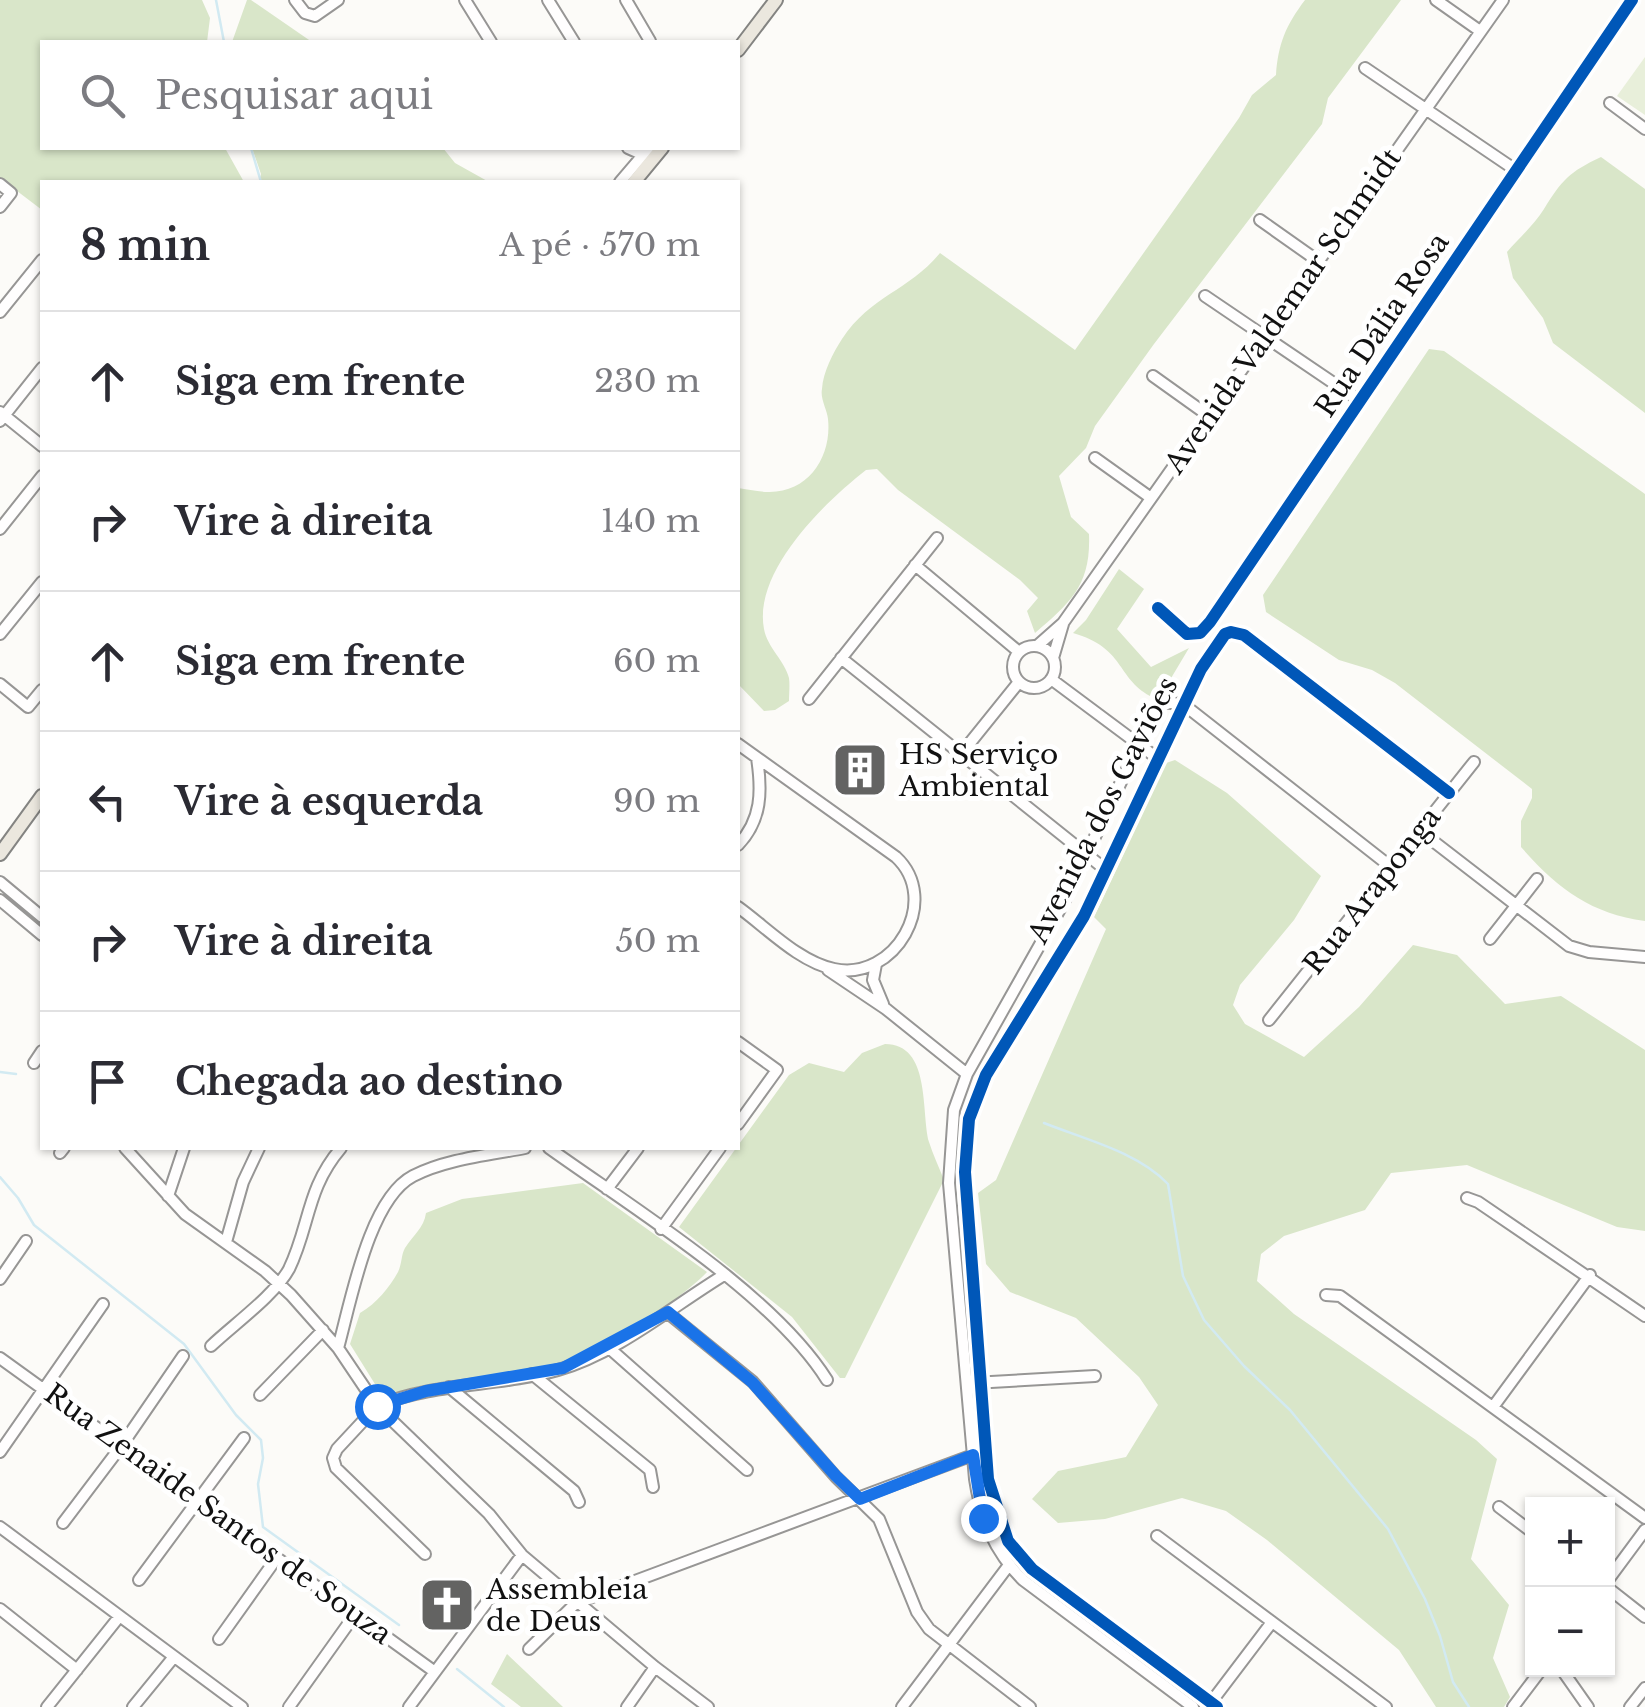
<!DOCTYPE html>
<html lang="pt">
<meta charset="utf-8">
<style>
body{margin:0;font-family:"Libre Baskerville",serif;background:#f7f7f7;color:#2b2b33}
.controls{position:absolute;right:30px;bottom:30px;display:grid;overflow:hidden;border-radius:0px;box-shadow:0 2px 8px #0004}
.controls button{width:90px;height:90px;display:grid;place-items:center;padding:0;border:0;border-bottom:2px solid #e1e1e2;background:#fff;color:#2b2b33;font:50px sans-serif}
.stop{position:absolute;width:30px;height:30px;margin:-22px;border:8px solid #1a73e8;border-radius:50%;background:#fff}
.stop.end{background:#1a73e8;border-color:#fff;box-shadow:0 2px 10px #0008}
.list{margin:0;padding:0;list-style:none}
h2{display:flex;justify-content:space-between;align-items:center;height:130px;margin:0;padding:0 40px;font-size:42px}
h2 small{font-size:32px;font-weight:400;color:#7c7c81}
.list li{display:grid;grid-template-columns:65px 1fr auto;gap:30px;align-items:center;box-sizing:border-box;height:140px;padding:0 40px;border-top:2px solid #e1e1e2}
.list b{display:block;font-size:38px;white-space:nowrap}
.list em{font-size:32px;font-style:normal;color:#7c7c81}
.icon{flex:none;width:55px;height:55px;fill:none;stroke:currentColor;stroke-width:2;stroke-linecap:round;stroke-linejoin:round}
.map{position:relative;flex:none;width:1645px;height:1707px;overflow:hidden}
.search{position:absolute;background:#fff;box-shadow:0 2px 8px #0004;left:40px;top:40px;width:700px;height:110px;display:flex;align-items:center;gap:25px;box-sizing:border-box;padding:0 35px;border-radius:0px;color:#7c7c81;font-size:38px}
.panel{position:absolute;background:#fff;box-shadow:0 2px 8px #0004;left:40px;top:180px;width:700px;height:970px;border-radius:0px}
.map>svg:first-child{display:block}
</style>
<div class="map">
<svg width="1645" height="1707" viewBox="0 0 1645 1707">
<rect width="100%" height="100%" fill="#fcfbf8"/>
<path fill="#e8efda" d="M 1645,57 L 1645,115 L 1617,96 Z"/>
<path fill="#d9e6c9" d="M 0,0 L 202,0 L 210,18 L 207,42 L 42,42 L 42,148 L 225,148 L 244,182 L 42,182 L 42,210 L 0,178 Z
M 247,0 L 251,0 L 312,42 L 232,42 Z
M 1305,0 L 1401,0 L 1328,98 L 1322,124 L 1154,344 L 1095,426 L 1086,448 L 1059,476 L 1071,517 L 1089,534 C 1091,585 1071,602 1035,633 L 1027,611 L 1038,598 L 1020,580 L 898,490 L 877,469 L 866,470 C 825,502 753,571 764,629 C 767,647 785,661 789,678 C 790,685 789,694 789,701 L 775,710 L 764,711 L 738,684 L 738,488 C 747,489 758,492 768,492 C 809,493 832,456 828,419 C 827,409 820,399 822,389 C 823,372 833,353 842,339 C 871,295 909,291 940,253 L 1075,350 L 1239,118 L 1252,95 L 1276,75 C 1278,44 1286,25 1305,0 Z
M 252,148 L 443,148 L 455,163 L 489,182 L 259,182 L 261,174 Z
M 1601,157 L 1645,189 L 1645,413 L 1553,343 L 1543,318 L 1513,278 L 1507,252 C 1519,238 1534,225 1544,209 C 1562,180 1569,172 1601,157 Z
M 1429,349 L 1444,351 L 1645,494 L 1645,921 C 1590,913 1558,889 1521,847 L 1521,821 L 1532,798 L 1532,789 L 1395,683 L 1372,670 L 1339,660 L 1266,612 L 1263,595 Z
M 1119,569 L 1144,589 L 1117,629 L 1151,667 L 1189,648 L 1164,690 L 1150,696 C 1116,677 1125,648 1073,633 L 1086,620 Z
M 1175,760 L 1227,793 L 1321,876 L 1294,920 L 1240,985 L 1233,1005 L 1245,1024 L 1304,1057 L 1359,1007 L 1413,945 L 1457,955 L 1505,1004 L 1561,996 L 1645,1050 L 1645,1231 L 1617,1227 L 1467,1165 L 1391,1173 L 1365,1210 L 1284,1236 L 1261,1254 L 1257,1281 L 1294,1314 L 1476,1440 L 1497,1459 L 1471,1559 L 1509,1605 L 1493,1658 L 1510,1697 L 1504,1707 L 1436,1707 L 1399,1650 L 1267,1540 L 1226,1511 L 1182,1498 L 1105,1519 L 1058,1523 L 1032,1499 L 1058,1471 L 1126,1457 L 1158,1405 L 1139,1377 L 1076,1318 L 1010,1292 L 986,1264 L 978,1193 L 996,1180 L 1106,929 L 1094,917 L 1166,763 Z
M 885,1044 C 931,1044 921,1111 929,1142 C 933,1155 939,1167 944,1180 L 845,1378 L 840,1378 L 792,1317 L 679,1227 L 789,1075 L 809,1063 L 844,1072 L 862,1053 Z
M 583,1183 L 707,1272 C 675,1305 595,1356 550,1366 C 495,1378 437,1377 383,1397 L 350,1344 L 360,1313 C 377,1303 389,1288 398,1272 C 402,1264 401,1255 405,1248 C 413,1235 424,1228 426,1213 L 462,1199 Z
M 507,1654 L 563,1707 L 521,1707 L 491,1684 Z"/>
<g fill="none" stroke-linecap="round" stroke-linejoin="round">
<path stroke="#d2eaf2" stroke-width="2.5" d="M 216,0 L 224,42
M 251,148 L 261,182
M 0,1072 L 16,1074
M 1044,1123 C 1084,1139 1138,1152 1168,1184 L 1183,1276 L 1204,1320 L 1244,1366 L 1290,1410 L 1388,1529 L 1425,1599 L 1440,1636 L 1453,1682 L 1469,1707
M 0,1177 L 18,1198 L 34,1225 L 184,1344 L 236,1415 L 261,1440 L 263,1458 L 258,1484 L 263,1527 L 399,1625
M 457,1669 L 504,1707"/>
<g stroke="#979695" stroke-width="14">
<path id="minor" d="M 295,0 L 305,13 L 315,16 L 338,0
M 465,0 L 491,42
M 548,0 L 574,42
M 626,0 L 650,41 L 648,42
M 1436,0 L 1480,31
M 1365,68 L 1517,171
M 1610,103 L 1645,129
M 628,148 L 637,152 L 646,148
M 620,182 L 649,148
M 0,184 L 11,193 L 0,207
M 1260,220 L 1318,261
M 1205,296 L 1360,401
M 0,312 L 42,260
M 1153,376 L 1209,416
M 0,412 L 42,446
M 0,421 L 42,368
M 1095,458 L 1151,498
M 0,529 L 42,476
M 915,565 L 1019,652
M 1158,608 L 1187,634 L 1200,633 L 1210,622 L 1632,0
M 0,634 L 42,582
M1013 667a21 21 0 1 1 42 0a21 21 0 1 1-42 0Z
M 1037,646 L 1063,623 L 1503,0
M 841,658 L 1106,870
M 1053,658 L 1063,624
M 1051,679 L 1157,758
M 0,684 L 28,707 L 42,690
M 809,699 L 937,538
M 738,744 L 896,857 C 942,900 895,982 834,969 C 799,962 766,927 738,907
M 961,754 L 1019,682
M 1420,831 L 1569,946 L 1589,952 L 1645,957
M 738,845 C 762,820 762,791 757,758
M 0,882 L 42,917
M 0,900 L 42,935
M 1490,939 L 1537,879
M 876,964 L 873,980 L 883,1004
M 828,970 L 886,1009 L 967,1074
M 1269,1020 L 1474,762
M 738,1042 L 777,1070 L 738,1124
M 34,1063 L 42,1051
M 125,1148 L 185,1214 L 265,1271 L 291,1295 L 338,1348 L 377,1406 C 435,1382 498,1387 558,1370 C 616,1354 673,1306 724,1275
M 549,1148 C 634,1209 772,1293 827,1380
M 60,1153 L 64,1148
M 607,1189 L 638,1148
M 168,1196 L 184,1148
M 1467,1198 L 1478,1202 L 1645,1316
M 661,1229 L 720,1148
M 226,1242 L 243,1182 L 259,1148
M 0,1279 L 26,1241
M 1326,1295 L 1340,1296 L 1645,1518
M 668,1313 L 753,1382 L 836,1477 L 879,1519 L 917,1612 L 929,1629 L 1030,1707
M 211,1346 C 233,1325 275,1295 289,1269 C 310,1226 306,1189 341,1148
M 608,1347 L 747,1470
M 338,1348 C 351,1301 369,1199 413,1176 C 446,1159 489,1155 525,1148
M 0,1358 L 435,1672
M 532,1374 L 650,1470 L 653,1487
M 973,1383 L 1095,1376
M 449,1387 L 574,1491 L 579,1502
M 260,1395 L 323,1330
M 1493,1407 L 1590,1275
M 0,1452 L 103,1304
M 1499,1507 L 1532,1532
M 63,1523 L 122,1445 L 183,1356
M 0,1527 L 242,1707
M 1157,1536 L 1386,1707
M 425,1554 L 336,1468 L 333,1458 L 337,1449 L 377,1406 L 489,1514 L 522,1555 L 655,1667 L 708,1707
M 139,1580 L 244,1438
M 1608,1580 L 1645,1530
M 1608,1588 L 1645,1617
M 0,1609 L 77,1670
M 219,1639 L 276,1559
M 529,1649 L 576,1603 L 973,1455
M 1562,1670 L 1588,1707
M 1209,1705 L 1272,1622
M 47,1707 L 119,1617
M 133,1707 L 173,1658
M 289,1707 L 356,1613
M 409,1707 L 522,1555
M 627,1707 L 655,1667
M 902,1707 L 1009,1565
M 1193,1707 L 1023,1580 C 994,1551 981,1519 975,1479 L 949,1183 L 954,1110 L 967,1074 L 1064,902 L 1159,702 L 1183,704 L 1391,867
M 1217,1707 L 1032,1569 L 1008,1541 L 988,1479 L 965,1172 L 969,1119 L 986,1075 L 1084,916 L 1201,669 L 1225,634 L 1231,632 L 1244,635 L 1449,793
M 1513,1707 L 1541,1670
M 1630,1707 L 1645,1688"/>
</g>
<g stroke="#848482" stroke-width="16">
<path id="major" d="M 738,50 L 776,0
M 634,182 L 662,148
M 0,854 L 42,796"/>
</g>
<use href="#minor" stroke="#fffefe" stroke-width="10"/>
<use href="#major" stroke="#ebe7de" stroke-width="12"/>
<g stroke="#fff" stroke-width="19">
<path id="cycleway" d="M 1158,608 L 1187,634 L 1200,633 L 1210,622 L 1632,0
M 1217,1707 L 1032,1569 L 1008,1541 L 988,1479 L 965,1172 L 969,1119 L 986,1075 L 1084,916 L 1201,669 L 1225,634 L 1231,632 L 1244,635 L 1449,793"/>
</g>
<use href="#cycleway" stroke="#0057b8" stroke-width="12"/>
</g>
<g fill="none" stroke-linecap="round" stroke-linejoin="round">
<path stroke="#1a73e8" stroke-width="12" d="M 377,1406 L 426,1391 L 563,1368 L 668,1312 L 752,1382 L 836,1476 L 860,1499 L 973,1455 L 983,1518"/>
</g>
<defs>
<g id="building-square" transform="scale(2.875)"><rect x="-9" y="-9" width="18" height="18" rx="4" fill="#636362" stroke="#fff"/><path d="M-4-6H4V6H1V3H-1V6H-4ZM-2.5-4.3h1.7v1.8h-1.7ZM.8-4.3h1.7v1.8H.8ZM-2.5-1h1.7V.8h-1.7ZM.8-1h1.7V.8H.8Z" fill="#fff"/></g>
<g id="church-square" transform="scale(2.875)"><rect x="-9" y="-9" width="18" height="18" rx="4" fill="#636362" stroke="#fff"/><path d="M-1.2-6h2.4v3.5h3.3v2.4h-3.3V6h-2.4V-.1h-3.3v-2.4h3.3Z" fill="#fff"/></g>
</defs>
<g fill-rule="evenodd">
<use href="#building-square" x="860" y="770"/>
<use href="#church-square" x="447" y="1605"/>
</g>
<g text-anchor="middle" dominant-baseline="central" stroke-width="10" stroke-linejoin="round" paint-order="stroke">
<g font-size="28" fill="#111" stroke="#fff">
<text transform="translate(1283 311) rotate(-55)">Avenida Valdemar Schmidt</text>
<text transform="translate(1382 325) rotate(-56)">Rua Dália Rosa</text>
<text transform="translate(1103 810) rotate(-63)">Avenida dos Gaviões</text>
<text transform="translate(1372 891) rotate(-52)">Rua Araponga</text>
<text transform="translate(218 1514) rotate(36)">Rua Zenaide Santos de Souza</text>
</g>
<g font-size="28" fill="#111" stroke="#fff" text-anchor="start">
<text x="899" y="754">HS Serviço<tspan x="899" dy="32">Ambiental</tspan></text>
<text x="486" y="1589">Assembleia<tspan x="486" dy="32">de Deus</tspan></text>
</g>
</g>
</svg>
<div class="controls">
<button>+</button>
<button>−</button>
</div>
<div class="stop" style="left:377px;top:1406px"></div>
<div class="stop end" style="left:983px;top:1518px"></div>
<div class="search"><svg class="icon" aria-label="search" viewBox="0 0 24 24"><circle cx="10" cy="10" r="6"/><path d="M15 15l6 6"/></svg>Pesquisar aqui</div>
<section class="panel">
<h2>8 min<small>A pé · 570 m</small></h2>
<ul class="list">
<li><svg class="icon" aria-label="ahead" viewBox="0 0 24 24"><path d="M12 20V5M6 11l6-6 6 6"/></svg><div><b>Siga em frente</b></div><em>230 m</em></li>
<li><svg class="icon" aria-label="right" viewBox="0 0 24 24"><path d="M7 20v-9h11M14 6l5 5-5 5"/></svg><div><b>Vire à direita</b></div><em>140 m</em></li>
<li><svg class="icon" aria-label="ahead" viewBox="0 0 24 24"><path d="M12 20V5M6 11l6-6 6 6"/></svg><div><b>Siga em frente</b></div><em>60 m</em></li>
<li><svg class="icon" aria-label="left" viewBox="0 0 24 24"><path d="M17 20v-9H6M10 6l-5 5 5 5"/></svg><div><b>Vire à esquerda</b></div><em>90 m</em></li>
<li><svg class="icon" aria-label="right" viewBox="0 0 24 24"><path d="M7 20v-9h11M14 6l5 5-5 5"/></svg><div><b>Vire à direita</b></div><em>50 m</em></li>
<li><svg class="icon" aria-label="arrive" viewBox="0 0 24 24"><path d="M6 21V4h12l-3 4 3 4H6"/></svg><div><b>Chegada ao destino</b></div></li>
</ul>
</section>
</div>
